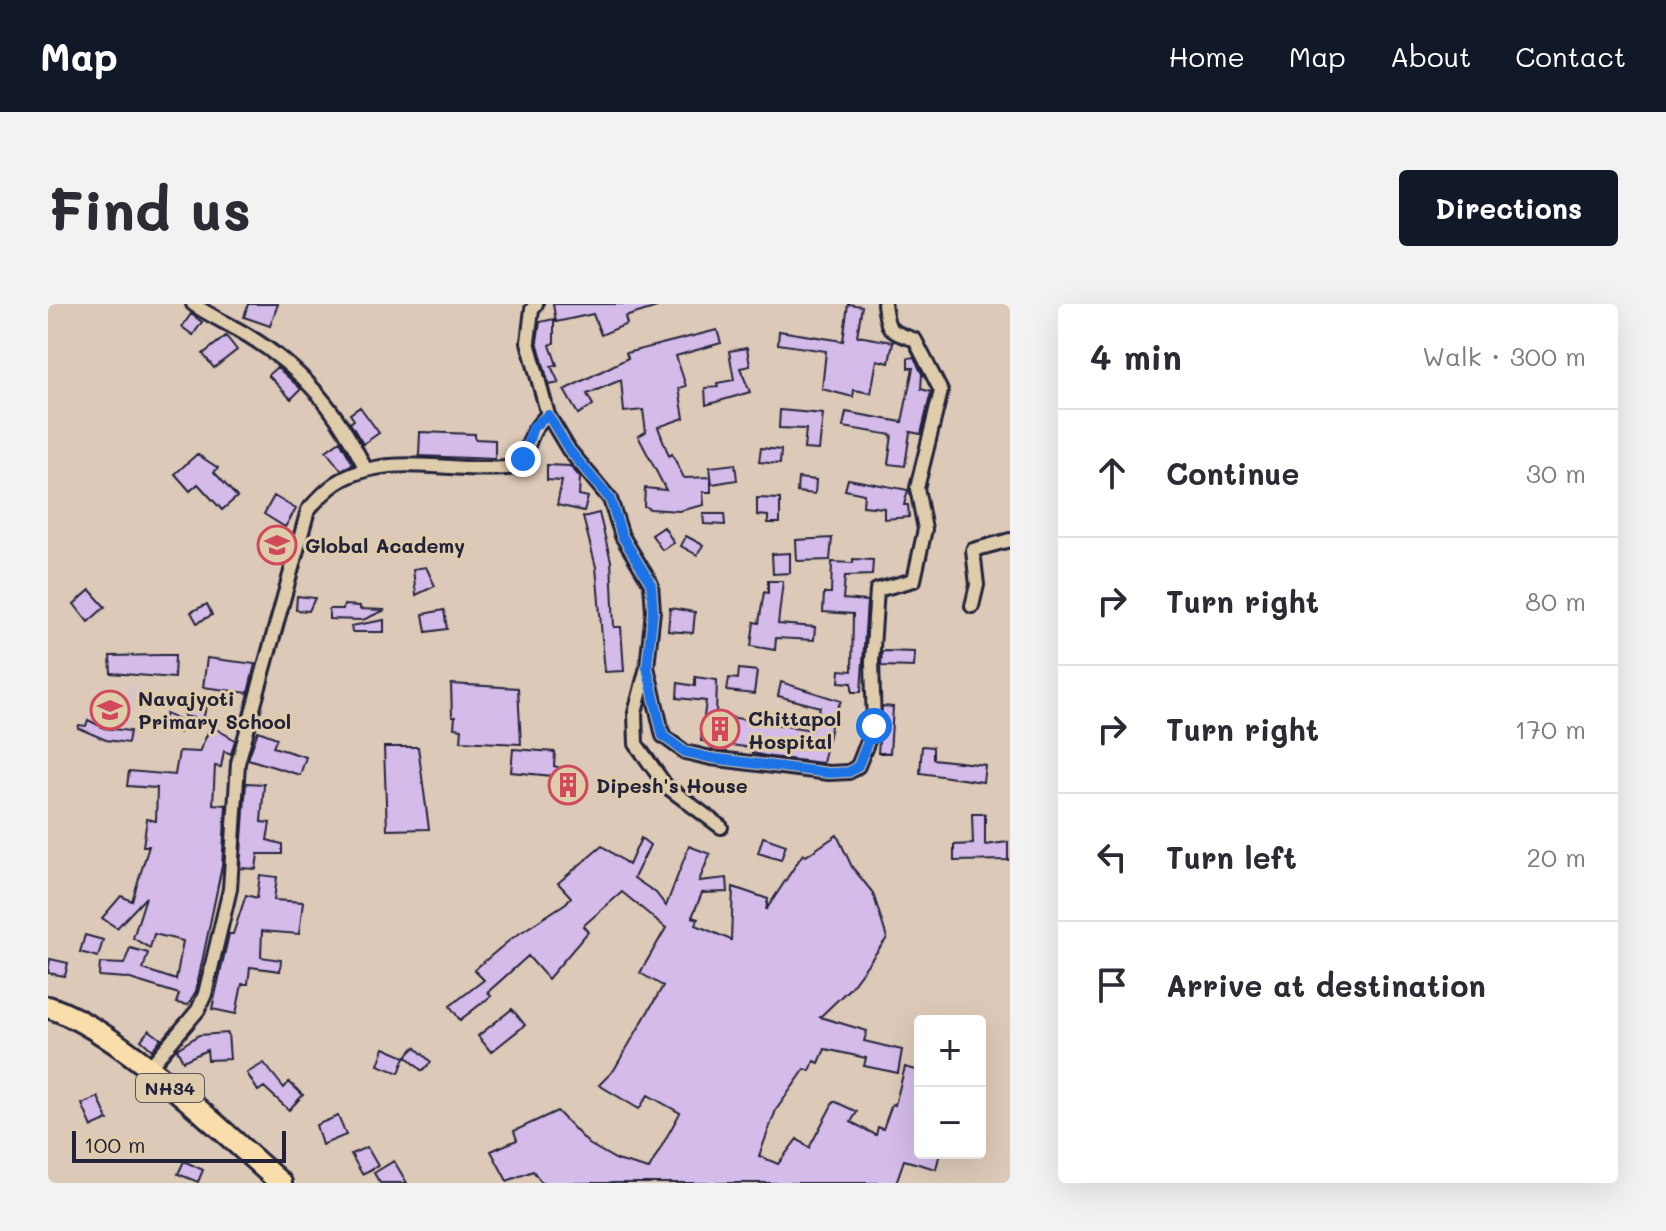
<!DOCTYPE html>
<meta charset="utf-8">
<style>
body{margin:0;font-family:Mali,sans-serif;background:#f2f2f3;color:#2b2b33}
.controls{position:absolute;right:24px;bottom:24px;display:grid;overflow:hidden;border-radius:8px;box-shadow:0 8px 32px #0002}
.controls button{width:72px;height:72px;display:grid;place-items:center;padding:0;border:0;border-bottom:2px solid #e1e1e2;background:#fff;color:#2b2b33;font:40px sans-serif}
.scale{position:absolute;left:24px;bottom:20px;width:214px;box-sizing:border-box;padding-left:8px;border:4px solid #22223b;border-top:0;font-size:22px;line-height:28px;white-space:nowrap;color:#22223b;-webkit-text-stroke:6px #dfccaa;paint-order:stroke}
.stop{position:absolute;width:24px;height:24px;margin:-18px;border:6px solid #1a73e8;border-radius:50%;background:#fff}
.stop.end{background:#1a73e8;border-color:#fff;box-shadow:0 2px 8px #0008}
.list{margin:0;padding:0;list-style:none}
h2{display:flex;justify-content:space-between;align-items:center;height:104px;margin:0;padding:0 32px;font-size:34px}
h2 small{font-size:26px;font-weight:400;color:#7c7c81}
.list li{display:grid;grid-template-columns:52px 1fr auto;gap:24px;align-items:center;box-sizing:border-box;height:128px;padding:0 32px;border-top:2px solid #e1e1e2}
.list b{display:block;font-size:30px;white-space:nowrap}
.list em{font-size:26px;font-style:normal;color:#7c7c81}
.icon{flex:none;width:44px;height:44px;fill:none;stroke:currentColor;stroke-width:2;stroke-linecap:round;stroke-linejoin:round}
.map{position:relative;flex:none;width:962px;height:879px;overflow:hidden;border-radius:8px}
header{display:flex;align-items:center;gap:48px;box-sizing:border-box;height:112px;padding:0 40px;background:#111827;color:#fff}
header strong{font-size:38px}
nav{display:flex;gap:44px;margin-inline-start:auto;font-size:28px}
.intro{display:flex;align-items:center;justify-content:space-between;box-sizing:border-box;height:192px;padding:0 48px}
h1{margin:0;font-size:56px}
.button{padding:20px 36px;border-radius:8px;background:#111827;color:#fff;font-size:28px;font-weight:700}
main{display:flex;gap:48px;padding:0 48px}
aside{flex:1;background:#fff;border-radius:8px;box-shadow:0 8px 32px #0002}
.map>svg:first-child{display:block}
</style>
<header>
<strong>Map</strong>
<nav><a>Home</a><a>Map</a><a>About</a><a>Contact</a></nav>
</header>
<div class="intro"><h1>Find us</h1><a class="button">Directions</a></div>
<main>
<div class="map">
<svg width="962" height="879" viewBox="0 0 962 879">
<rect width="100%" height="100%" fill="#ddc9b7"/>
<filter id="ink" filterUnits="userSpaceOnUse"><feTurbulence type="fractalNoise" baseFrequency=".0125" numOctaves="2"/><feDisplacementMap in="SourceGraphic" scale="16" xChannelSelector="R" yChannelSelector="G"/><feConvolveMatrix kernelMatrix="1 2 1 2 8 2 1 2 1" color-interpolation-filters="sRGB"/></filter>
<g filter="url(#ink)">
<path fill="#dac5c6" d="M 79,381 L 93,381 L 94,398 L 87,399 L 81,413 L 85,441 L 59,439 L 32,429 L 45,394 L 79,395 Z"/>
<path fill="#d4bbea" stroke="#22223b" stroke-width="2" d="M 200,0 L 230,0 L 222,22 L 196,13 Z
M 505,0 L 609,0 L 609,3 L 577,13 L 579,20 L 553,31 L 545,10 L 508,18 Z
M 800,0 L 814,2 L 809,32 L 845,38 L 841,59 L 829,56 L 823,89 L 806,86 L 805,93 L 774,85 L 778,47 L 730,40 L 731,27 L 795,37 Z
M 143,10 L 154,18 L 145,31 L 134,23 Z
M 506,15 L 506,39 L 502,41 L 509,61 L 503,62 L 511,79 L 501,81 L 489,37 L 492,18 Z
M 669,26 L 673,39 L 628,52 L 638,82 L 631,84 L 636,114 L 610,123 L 621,152 L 624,150 L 636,174 L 663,173 L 663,188 L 655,188 L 656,201 L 631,207 L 602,205 L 596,202 L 597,184 L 618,186 L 590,132 L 598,128 L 595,106 L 576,108 L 573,76 L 539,90 L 545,101 L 530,110 L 516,86 L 580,54 L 578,49 Z
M 178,32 L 189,46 L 166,64 L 155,50 Z
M 699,44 L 702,62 L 692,64 L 702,88 L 658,101 L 657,84 L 670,83 L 669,79 L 686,76 L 681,47 Z
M 866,53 L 874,70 L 873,85 L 883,88 L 873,130 L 862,128 L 857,162 L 840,160 L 844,131 L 795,123 L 798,108 L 854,118 L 865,64 L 860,64 L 860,54 Z
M 229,63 L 253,85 L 243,95 L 220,71 Z
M 312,103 L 331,129 L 315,140 L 302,119 L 306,116 L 302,110 Z
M 732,106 L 775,110 L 771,146 L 756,145 L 758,125 L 731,124 Z
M 372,128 L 427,130 L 427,135 L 447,136 L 447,155 L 371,152 Z
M 292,137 L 305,160 L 293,166 L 278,147 Z
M 713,144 L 733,146 L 732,160 L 711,158 Z
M 149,150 L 170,164 L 166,168 L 189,193 L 174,206 L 150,180 L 142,187 L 127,170 Z
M 687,160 L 689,176 L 664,180 L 662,163 Z
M 499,161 L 522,162 L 532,173 L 531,191 L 540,193 L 536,207 L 509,201 L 514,177 L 499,176 Z
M 750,174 L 768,176 L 767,190 L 749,188 Z
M 800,175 L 860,186 L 856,201 L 860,201 L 861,213 L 836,215 L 836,204 L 815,202 L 816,190 L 797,186 Z
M 226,192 L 248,205 L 237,223 L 216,210 Z
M 709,194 L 732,195 L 732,219 L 720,219 L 720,212 L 709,211 Z
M 551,209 L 563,257 L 566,323 L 573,323 L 576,367 L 557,368 L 548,263 L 535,213 Z
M 655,210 L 676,210 L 677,221 L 656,220 Z
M 616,223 L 626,239 L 614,246 L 604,231 Z
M 228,229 L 241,236 L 227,260 L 213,251 Z
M 638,232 L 655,241 L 649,251 L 633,242 Z
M 784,234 L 782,256 L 749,257 L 748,236 Z
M 742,249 L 742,269 L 725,270 L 724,250 Z
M 805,255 L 825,256 L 824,271 L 797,272 L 795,295 L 819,297 L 813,388 L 804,388 L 804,379 L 791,378 L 792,366 L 804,367 L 805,310 L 775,308 L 776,289 L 783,289 L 784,258 L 805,259 Z
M 378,263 L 387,282 L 368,291 L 365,265 Z
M 720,277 L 735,277 L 730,320 L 767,323 L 766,336 L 728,334 L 727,346 L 703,342 L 706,318 L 711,319 L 716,288 L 720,289 Z
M 42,286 L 57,303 L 40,318 L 26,300 Z
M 249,292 L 267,294 L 261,307 L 248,306 Z
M 159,300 L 164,311 L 149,319 L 143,308 Z
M 296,301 L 312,302 L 312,305 L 337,306 L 315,316 L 281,315 L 281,305 L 295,305 Z
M 622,304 L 647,308 L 645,329 L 620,327 Z
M 396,306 L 399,325 L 378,328 L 375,310 Z
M 336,316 L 336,328 L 304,328 L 303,322 Z
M 834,347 L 867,348 L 866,363 L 833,362 Z
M 114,351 L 127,351 L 126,374 L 63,369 L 62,352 Z
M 159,354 L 207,360 L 200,389 L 155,383 Z
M 691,365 L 709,367 L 706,390 L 679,387 L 681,374 L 690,375 Z
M 647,373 L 669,376 L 668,411 L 764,426 L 772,403 L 730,392 L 733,378 L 793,397 L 785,412 L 775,459 L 723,453 L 704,449 L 705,444 L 653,437 L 658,397 L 629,394 L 630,379 L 647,382 Z
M 403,380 L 470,384 L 473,440 L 413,437 L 414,425 L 406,424 L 407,413 L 404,413 Z
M 138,399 L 158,403 L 155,416 L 136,412 Z
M 834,402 L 845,403 L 842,449 L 830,449 Z
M 118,410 L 136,418 L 131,429 L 113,421 Z
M 40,416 L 56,424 L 82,427 L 80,439 L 58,436 L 30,424 L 31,421 L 38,422 Z
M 163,422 L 187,436 L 183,450 L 176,447 L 173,463 L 167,462 L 165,500 L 178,501 L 174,562 L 148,687 L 140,701 L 128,699 L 131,690 L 79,674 L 51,672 L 52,659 L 76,660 L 82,644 L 100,649 L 95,665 L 128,676 L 135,637 L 106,630 L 102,644 L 85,634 L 98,593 L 69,624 L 54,614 L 73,592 L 84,597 L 101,542 L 95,542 L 99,515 L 108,517 L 109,484 L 79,482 L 81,467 L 127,471 L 131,447 L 151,448 Z
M 210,427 L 229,434 L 225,443 L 258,453 L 252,471 L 200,455 Z
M 874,442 L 885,443 L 885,455 L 937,461 L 935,478 L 872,469 Z
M 336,443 L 370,443 L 381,525 L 339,526 Z
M 465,445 L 507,448 L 506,462 L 537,472 L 529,496 L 504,492 L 505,472 L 463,468 Z
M 198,479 L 216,480 L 213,518 L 222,519 L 219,536 L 234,540 L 234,550 L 210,550 L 208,565 L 192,564 Z
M 924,510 L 937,510 L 937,541 L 960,538 L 960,556 L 906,557 L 906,541 L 925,540 Z
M 789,531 L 804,563 L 825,589 L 839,634 L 802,684 L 772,713 L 819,727 L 816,737 L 854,746 L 850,769 L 816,762 L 818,754 L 777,745 L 771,759 L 766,757 L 762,767 L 757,765 L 728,806 L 711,852 L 730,860 L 749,835 L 761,844 L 786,797 L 809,808 L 803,818 L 828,831 L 830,823 L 835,825 L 844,800 L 847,801 L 857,763 L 872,767 L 872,849 L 892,849 L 888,865 L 856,856 L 848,879 L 494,879 L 485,867 L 459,877 L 443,847 L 469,836 L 466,827 L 509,807 L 541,840 L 569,856 L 601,865 L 632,809 L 600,791 L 591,805 L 551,781 L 566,766 L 615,682 L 592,669 L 618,624 L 574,588 L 535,622 L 540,628 L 500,675 L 480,652 L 440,688 L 443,692 L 412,716 L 402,702 L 436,676 L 426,666 L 463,635 L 518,599 L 523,593 L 510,579 L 554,542 L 581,561 L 593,534 L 602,541 L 586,574 L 608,589 L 618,602 L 641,542 L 662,550 L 651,577 L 679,574 L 680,588 L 654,589 L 644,613 L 650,615 L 648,621 L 683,636 L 685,583 L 720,595 L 718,606 L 755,550 L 758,552 Z
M 715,533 L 738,541 L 733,556 L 710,549 Z
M 212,571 L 229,573 L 226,596 L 255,598 L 251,630 L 214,627 L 213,653 L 233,656 L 232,667 L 202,663 L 200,680 L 194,680 L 188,710 L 164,705 L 181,630 L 185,630 L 198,591 L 209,594 Z
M 37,631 L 55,636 L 50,653 L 32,648 Z
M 2,655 L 20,659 L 17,672 L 0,669 Z
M 464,705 L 477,721 L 443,748 L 430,732 Z
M 101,726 L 113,735 L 104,746 L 93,736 Z
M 180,729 L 182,755 L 160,756 L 159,746 L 135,757 L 129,745 L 151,731 Z
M 367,743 L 383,758 L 374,767 L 358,752 Z
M 336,744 L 357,753 L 351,769 L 330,761 Z
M 216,759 L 236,784 L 241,778 L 255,791 L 241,806 L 216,783 L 210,787 L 199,769 Z
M 50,793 L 60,816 L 44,823 L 34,800 Z
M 290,812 L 298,831 L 274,841 L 268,821 Z
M 319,843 L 330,862 L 314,870 L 303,850 Z
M 136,857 L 155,866 L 150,878 L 130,870 Z
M 346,857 L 359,879 L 332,879 L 326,869 Z"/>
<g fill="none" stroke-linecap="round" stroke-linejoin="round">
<g stroke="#22223b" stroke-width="18">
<path id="minor" d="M 145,0 C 162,12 181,20 199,31 C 255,65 290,107 318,166
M 488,0 L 484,5 L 480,38 L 500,111 L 521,146 L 562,195 L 574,232 L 603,280 L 605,307 L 599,363 L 587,409 L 588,440 L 618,482 L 673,523
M 924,302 L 929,281 L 925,246 L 962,236
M 599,363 L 615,432 L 637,448 L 663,454 L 781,469 L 801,468 L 810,462 L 826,422 L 824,358 L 829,286 L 866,276 L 877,225 L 869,184 L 893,87 L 867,36 C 841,26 840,29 836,0
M 100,765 L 150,706 L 157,690 L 182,585 L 190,459 L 260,206 C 268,197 277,187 287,180 C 338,145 410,171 467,163 C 485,145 477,130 500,111"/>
</g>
<g stroke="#22223b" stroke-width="26">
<path id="trunk" d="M 0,703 C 72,726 174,828 233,879"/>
</g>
<use href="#minor" stroke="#dfccaa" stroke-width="12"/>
<use href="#trunk" stroke="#f9deab" stroke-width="20"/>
</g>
</g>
<g fill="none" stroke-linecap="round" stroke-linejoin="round" filter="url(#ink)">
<path stroke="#1a73e8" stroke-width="10" d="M 475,155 L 485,123 L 500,111 L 521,146 L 562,195 L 574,232 L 603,280 L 605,307 L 599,363 L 615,432 L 637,448 L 663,454 L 781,469 L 801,468 L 810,462 L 826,422"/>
</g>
<defs>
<g id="school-ring" transform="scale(2)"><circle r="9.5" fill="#dfccaa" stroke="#d1495b" stroke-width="1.5"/><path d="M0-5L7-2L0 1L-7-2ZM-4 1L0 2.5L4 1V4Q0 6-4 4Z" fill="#d1495b"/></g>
<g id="building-ring" transform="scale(2)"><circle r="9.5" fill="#dfccaa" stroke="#d1495b" stroke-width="1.5"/><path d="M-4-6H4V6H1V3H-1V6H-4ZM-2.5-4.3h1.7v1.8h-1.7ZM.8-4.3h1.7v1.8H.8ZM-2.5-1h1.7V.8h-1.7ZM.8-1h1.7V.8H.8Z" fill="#d1495b"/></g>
</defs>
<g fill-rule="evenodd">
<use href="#school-ring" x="229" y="241"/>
<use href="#school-ring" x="62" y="406"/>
<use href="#building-ring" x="672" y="425"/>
<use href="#building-ring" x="520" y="481"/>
</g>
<g text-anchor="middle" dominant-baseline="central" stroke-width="6" stroke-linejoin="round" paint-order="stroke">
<rect fill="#dfccaa" stroke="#5b555c" stroke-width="2" x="88" y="770" width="68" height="28" rx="6"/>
<g font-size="18" font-weight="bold" fill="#22223b">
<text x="122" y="784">NH34</text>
</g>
<g font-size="20" font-weight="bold" fill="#22223b" stroke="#dfccaa" text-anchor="start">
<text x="257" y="241">Global Academy</text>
<text x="90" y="394">Navajyoti<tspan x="90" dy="23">Primary School</tspan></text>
<text x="700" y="414">Chittapol<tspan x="700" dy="23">Hospital</tspan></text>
<text x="548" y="481">Dipesh's House</text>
</g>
</g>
</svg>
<div class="controls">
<button>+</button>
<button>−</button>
</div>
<div class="scale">100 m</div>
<div class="stop" style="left:826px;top:422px"></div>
<div class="stop end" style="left:475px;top:155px"></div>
</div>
<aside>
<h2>4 min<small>Walk · 300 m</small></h2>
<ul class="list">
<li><svg class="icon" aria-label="ahead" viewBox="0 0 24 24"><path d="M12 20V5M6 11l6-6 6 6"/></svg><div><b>Continue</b></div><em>30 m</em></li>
<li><svg class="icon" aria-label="right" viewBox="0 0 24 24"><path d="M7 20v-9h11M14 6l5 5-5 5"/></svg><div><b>Turn right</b></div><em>80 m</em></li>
<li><svg class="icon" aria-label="right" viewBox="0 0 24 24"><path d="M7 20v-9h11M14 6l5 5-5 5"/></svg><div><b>Turn right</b></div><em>170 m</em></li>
<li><svg class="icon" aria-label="left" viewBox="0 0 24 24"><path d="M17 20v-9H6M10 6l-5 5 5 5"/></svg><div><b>Turn left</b></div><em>20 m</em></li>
<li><svg class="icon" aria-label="arrive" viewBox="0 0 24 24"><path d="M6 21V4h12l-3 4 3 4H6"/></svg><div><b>Arrive at destination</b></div></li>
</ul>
</aside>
</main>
